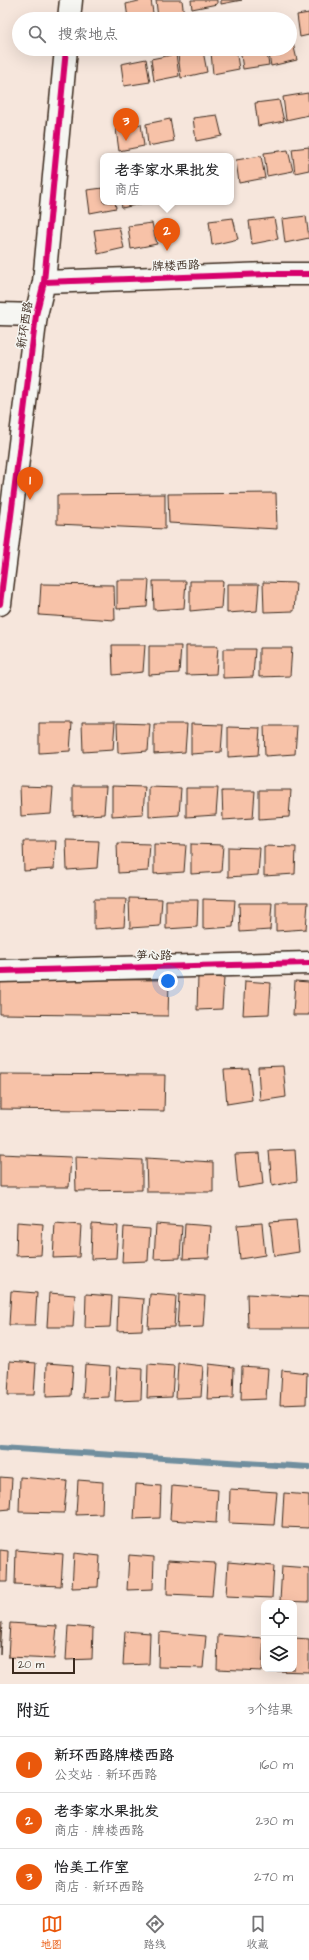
<!DOCTYPE html>
<html lang="zh">
<meta charset="utf-8">
<style>
body{margin:0;font-family:"Architects Daughter","LXGW WenKai TC",sans-serif;background:#f2f2f2;color:#202124}
.controls{position:absolute;right:12px;bottom:12px;display:grid;overflow:hidden;border-radius:8px;box-shadow:0 4px 16px #0002}
.controls button{width:36px;height:36px;display:grid;place-items:center;padding:0;border:0;border-bottom:1px solid #e0e0e0;background:#fff;color:#202124;font:20px sans-serif}
.scale{position:absolute;left:12px;bottom:10px;width:63px;box-sizing:border-box;padding-left:4px;border:2px solid #3b2a1e;border-top:0;font-size:11px;line-height:14px;white-space:nowrap;color:#3b2a1e;-webkit-text-stroke:3px #f6f6f2;paint-order:stroke}
.you{position:absolute;left:168px;top:981px;width:14px;height:14px;margin:-10px;border:3px solid #fff;border-radius:50%;background:#1a73e8;box-shadow:0 0 0 6px #1a73e833}
.badge{display:grid;place-items:center;width:26px;height:26px;border-radius:50%;background:#ea580c;color:#fff;font-size:13px;font-weight:700}
.pin{position:absolute;translate:-50% -33px;filter:drop-shadow(0 1px 2px #0008)}
.pin::after{content:'';position:absolute;top:21px;width:14px;height:12px;background:inherit;clip-path:polygon(0 0,100% 0,50% 100%)}
.popup{position:absolute;left:100px;top:153px;width:134px;height:52px;box-sizing:border-box;display:grid;place-content:center;border-radius:8px;background:#fff;filter:drop-shadow(0 1px 3px #0005);font-size:13px;white-space:nowrap;color:#757577}
.popup b{font-size:15px;color:#202124}
.popup::after{content:'';position:absolute;left:50%;top:100%;margin-left:-8px;border:8px solid transparent;border-top-color:#fff}
.list{margin:0;padding:0;list-style:none}
h2{display:flex;justify-content:space-between;align-items:center;height:52px;margin:0;padding:0 16px;font-size:17px}
h2 small{font-size:13px;font-weight:400;color:#757577}
.list li{display:grid;grid-template-columns:26px 1fr auto;gap:12px;align-items:center;box-sizing:border-box;height:56px;padding:0 16px;border-top:1px solid #e0e0e0}
.list b{display:block;font-size:15px;white-space:nowrap}
.list p{margin:0;font-size:13px;white-space:nowrap;color:#757577}
.list em{font-size:13px;font-style:normal;color:#757577}
.icon{flex:none;width:22px;height:22px;fill:none;stroke:currentColor;stroke-width:2;stroke-linecap:round;stroke-linejoin:round}
.map{position:relative;flex:none;width:309px;height:1684px;overflow:hidden}
.search{position:absolute;background:#fff;box-shadow:0 4px 16px #0002;left:12px;right:12px;top:12px;height:44px;display:flex;align-items:center;gap:10px;box-sizing:border-box;padding:0 14px;border-radius:22px;color:#757577;font-size:15px}
.sheet{height:220px;background:#fff}
nav{display:flex;justify-content:space-around;align-items:center;box-sizing:border-box;height:56px;border-top:1px solid #e0e0e0;background:#fff;font-size:11px;color:#757577}
nav a{display:grid;justify-items:center;gap:2px}
nav .on{color:#ea580c}
.map>svg:first-child{display:block}
</style>
<div class="map">
<svg width="309" height="1684" viewBox="0 0 309 1684">
<rect width="100%" height="100%" fill="#f6e6dc"/>
<filter id="ink" filterUnits="userSpaceOnUse"><feTurbulence type="fractalNoise" baseFrequency=".025" numOctaves="2"/><feDisplacementMap in="SourceGraphic" scale="8" xChannelSelector="R" yChannelSelector="G"/><feConvolveMatrix kernelMatrix="1 2 1 2 8 2 1 2 1" color-interpolation-filters="sRGB"/></filter>
<g filter="url(#ink)">
<g fill="none" stroke-linecap="round" stroke-linejoin="round">
<path stroke="#6f8e9e" stroke-width="6" d="M 0,1448 L 309,1467"/>
</g>
<path fill="#f7c2a8" stroke="#3b2a1e" d="M 143,0 L 151,0 L 154,19 L 128,19 L 126,4 Z
M 156,0 L 182,0 L 184,16 L 158,19 Z
M 191,0 L 217,0 L 217,4 L 192,9 Z
M 221,0 L 242,0 L 221,4 Z
M 309,13 L 309,35 L 300,37 L 297,15 Z
M 292,39 L 297,60 L 271,66 L 268,49 L 290,49 L 290,40 Z
M 226,49 L 236,49 L 239,69 L 213,74 L 211,52 Z
M 240,49 L 266,49 L 269,65 L 243,69 Z
M 203,51 L 207,72 L 181,78 L 178,55 Z
M 176,54 L 179,76 L 154,81 L 151,59 Z
M 146,59 L 150,82 L 124,86 L 121,64 Z
M 308,93 L 309,115 L 286,120 L 283,97 Z
M 279,100 L 284,121 L 258,126 L 255,103 Z
M 217,115 L 222,136 L 196,141 L 193,118 Z
M 170,119 L 174,141 L 148,146 L 146,124 Z
M 141,124 L 144,146 L 119,151 L 116,129 Z
M 309,147 L 309,170 L 295,173 L 292,149 Z
M 288,150 L 293,171 L 267,176 L 264,153 Z
M 261,156 L 265,178 L 239,183 L 236,160 Z
M 103,188 L 103,202 L 115,202 L 116,208 L 90,213 L 87,190 Z
M 121,202 L 148,202 L 122,208 Z
M 306,216 L 309,238 L 285,243 L 282,219 Z
M 233,218 L 238,239 L 212,245 L 209,221 Z
M 274,218 L 278,239 L 252,244 L 249,221 Z
M 152,223 L 157,244 L 131,249 L 128,226 Z
M 119,227 L 124,248 L 98,254 L 94,230 Z
M 276,493 L 277,529 L 169,523 L 168,494 Z
M 165,494 L 165,529 L 57,524 L 57,495 Z
M 117,580 L 149,580 L 147,607 L 117,609 Z
M 153,581 L 186,581 L 184,608 L 154,610 Z
M 190,581 L 223,581 L 221,608 L 190,611 Z
M 263,582 L 296,583 L 294,611 L 264,612 Z
M 41,584 L 114,585 L 115,620 L 39,615 Z
M 227,584 L 259,584 L 257,611 L 227,613 Z
M 112,645 L 145,645 L 143,672 L 113,675 Z
M 149,646 L 181,646 L 179,673 L 149,675 Z
M 186,646 L 218,646 L 216,674 L 186,675 Z
M 259,648 L 292,648 L 290,676 L 259,677 Z
M 223,649 L 255,649 L 253,677 L 223,678 Z
M 82,722 L 115,722 L 113,750 L 83,752 Z
M 39,723 L 72,723 L 70,751 L 39,753 Z
M 117,723 L 150,724 L 148,751 L 118,753 Z
M 154,724 L 187,724 L 185,752 L 154,754 Z
M 191,724 L 223,725 L 221,752 L 191,754 Z
M 264,726 L 297,726 L 295,754 L 265,756 Z
M 228,727 L 260,728 L 258,755 L 228,757 Z
M 20,786 L 53,787 L 51,814 L 21,816 Z
M 73,786 L 106,786 L 104,814 L 73,816 Z
M 112,786 L 145,787 L 143,814 L 112,816 Z
M 149,787 L 181,788 L 179,815 L 149,817 Z
M 186,788 L 218,788 L 216,815 L 186,817 Z
M 259,790 L 291,790 L 289,817 L 259,819 Z
M 222,791 L 255,791 L 253,818 L 223,820 Z
M 66,840 L 99,841 L 97,868 L 67,870 Z
M 23,841 L 56,841 L 54,869 L 24,871 Z
M 117,843 L 150,844 L 148,871 L 118,873 Z
M 154,844 L 186,845 L 184,872 L 154,874 Z
M 191,844 L 223,845 L 221,872 L 191,874 Z
M 264,846 L 296,847 L 295,874 L 264,876 Z
M 228,847 L 260,848 L 258,875 L 228,877 Z
M 129,898 L 162,899 L 160,926 L 130,928 Z
M 94,899 L 126,899 L 124,927 L 94,929 Z
M 203,899 L 235,900 L 233,927 L 203,929 Z
M 166,900 L 198,900 L 197,927 L 166,929 Z
M 276,902 L 308,902 L 306,929 L 276,931 Z
M 239,903 L 272,903 L 270,930 L 240,932 Z
M 198,976 L 224,978 L 222,1009 L 197,1010 Z
M 0,979 L 169,980 L 168,1016 L 0,1014 Z
M 245,981 L 271,983 L 269,1014 L 243,1015 Z
M 295,981 L 309,982 L 309,1015 L 293,1015 Z
M 283,1066 L 286,1097 L 260,1101 L 258,1067 Z
M 249,1069 L 252,1100 L 227,1104 L 224,1070 Z
M 0,1074 L 165,1075 L 164,1111 L 0,1109 Z
M 295,1150 L 297,1181 L 272,1186 L 269,1151 Z
M 260,1153 L 263,1184 L 238,1188 L 235,1154 Z
M 0,1154 L 71,1157 L 69,1187 L 0,1187 Z
M 75,1157 L 142,1160 L 142,1190 L 76,1191 Z
M 146,1158 L 213,1162 L 213,1192 L 147,1192 Z
M 296,1220 L 299,1252 L 274,1256 L 270,1222 Z
M 17,1222 L 43,1224 L 41,1255 L 16,1256 Z
M 55,1223 L 81,1225 L 79,1257 L 53,1258 Z
M 262,1223 L 265,1255 L 240,1259 L 237,1225 Z
M 92,1224 L 118,1226 L 116,1258 L 91,1259 Z
M 156,1224 L 182,1226 L 180,1258 L 154,1259 Z
M 185,1224 L 211,1226 L 209,1258 L 183,1259 Z
M 124,1227 L 150,1229 L 148,1261 L 122,1262 Z
M 11,1291 L 37,1293 L 35,1325 L 9,1325 Z
M 49,1293 L 75,1295 L 73,1327 L 47,1327 Z
M 86,1294 L 112,1296 L 110,1327 L 85,1328 Z
M 150,1294 L 176,1296 L 174,1327 L 148,1328 Z
M 179,1294 L 205,1296 L 203,1327 L 177,1328 Z
M 247,1294 L 309,1297 L 309,1328 L 248,1328 Z
M 118,1297 L 144,1299 L 142,1330 L 117,1331 Z
M 10,1361 L 36,1363 L 34,1395 L 8,1395 Z
M 47,1363 L 73,1365 L 71,1396 L 46,1397 Z
M 178,1363 L 203,1366 L 201,1397 L 176,1398 Z
M 85,1364 L 110,1366 L 109,1397 L 83,1398 Z
M 148,1364 L 174,1366 L 172,1397 L 147,1398 Z
M 209,1364 L 234,1367 L 233,1398 L 207,1399 Z
M 242,1366 L 268,1368 L 266,1399 L 241,1400 Z
M 117,1367 L 142,1369 L 141,1400 L 115,1401 Z
M 282,1370 L 307,1373 L 306,1404 L 280,1405 Z
M 0,1477 L 12,1478 L 10,1509 L 0,1510 Z
M 20,1477 L 67,1481 L 64,1513 L 19,1512 Z
M 78,1480 L 103,1482 L 102,1514 L 76,1515 Z
M 136,1484 L 161,1486 L 160,1518 L 134,1519 Z
M 172,1486 L 218,1490 L 216,1523 L 170,1520 Z
M 230,1489 L 277,1492 L 274,1525 L 229,1523 Z
M 284,1493 L 309,1495 L 309,1528 L 282,1527 Z
M 0,1550 L 8,1551 L 7,1582 L 0,1582 Z
M 16,1550 L 63,1554 L 61,1586 L 15,1584 Z
M 74,1553 L 100,1556 L 98,1587 L 72,1588 Z
M 129,1555 L 154,1557 L 153,1589 L 127,1590 Z
M 168,1560 L 215,1563 L 212,1596 L 167,1594 Z
M 228,1562 L 274,1566 L 272,1598 L 226,1596 Z
M 282,1566 L 309,1568 L 309,1602 L 280,1601 Z
M 0,1623 L 2,1623 L 0,1655 Z
M 10,1623 L 57,1626 L 54,1659 L 8,1657 Z
M 68,1626 L 93,1628 L 92,1659 L 66,1660 Z
M 125,1631 L 150,1633 L 149,1664 L 123,1665 Z
M 159,1632 L 206,1636 L 203,1668 L 158,1667 Z
M 218,1635 L 264,1638 L 262,1671 L 217,1669 Z
M 294,1638 L 309,1639 L 309,1672 L 272,1671 L 272,1669 L 294,1669 Z"/>
<g fill="none" stroke-linecap="round" stroke-linejoin="round">
<g stroke="#3b2a1e" stroke-width="25">
<path id="minor" d="M 69,19 L 71,0
M 44,282 L 267,274 L 309,274
M 0,314 L 36,315
M 0,604 L 36,315 L 44,282 L 66,49
M 0,971 L 309,963"/>
</g>
<use href="#minor" stroke="#f6f6f2" stroke-width="22"/>
<g stroke="#f6f6f2" stroke-width="8">
<path id="cycleway" d="M 44,282 L 267,274 L 309,274
M 0,604 L 36,315 L 44,282 L 66,49
M 0,971 L 309,963"/>
</g>
<use href="#cycleway" stroke="#d6006c" stroke-width="6"/>
</g>
</g>
<g text-anchor="middle" dominant-baseline="central" stroke-width="3" stroke-linejoin="round" paint-order="stroke">
<g font-size="12" fill="#3b2a1e" stroke="#f6f6f2">
<text transform="translate(176 266) rotate(-2)">牌楼西路</text>
<text transform="translate(25 325) rotate(-81)">新环西路</text>
<text transform="translate(154 956) rotate(-1)">笋心路</text>
</g>
</g>
</svg>
<div class="controls">
<button><svg class="icon" aria-label="locate" viewBox="0 0 24 24"><circle cx="12" cy="12" r="6"/><path d="M12 2v4M12 18v4M2 12h4M18 12h4"/></svg></button>
<button><svg class="icon" aria-label="layers" viewBox="0 0 24 24"><path d="M12 4l9 5-9 5-9-5zM3 14l9 5 9-5"/></svg></button>
</div>
<div class="scale">20 m</div>
<div class="you"></div>
<div class="pin badge" style="left:30px;top:500px">1</div>
<div class="pin badge" style="left:167px;top:251px">2</div>
<div class="popup"><b>老李家水果批发</b>商店</div>
<div class="pin badge" style="left:126px;top:141px">3</div>
<div class="search"><svg class="icon" aria-label="search" viewBox="0 0 24 24"><circle cx="10" cy="10" r="6"/><path d="M15 15l6 6"/></svg>搜索地点</div>
</div>
<section class="sheet">
<h2>附近<small>3个结果</small></h2>
<ul class="list">
<li><span class="badge">1</span><div><b>新环西路牌楼西路</b><p>公交站 · 新环西路</p></div><em>160 m</em></li>
<li><span class="badge">2</span><div><b>老李家水果批发</b><p>商店 · 牌楼西路</p></div><em>230 m</em></li>
<li><span class="badge">3</span><div><b>怡美工作室</b><p>商店 · 新环西路</p></div><em>270 m</em></li>
</ul>
</section>
<nav>
<a class="on"><svg class="icon" aria-label="map" viewBox="0 0 24 24"><path d="M3 6l6-2 6 2 6-2v14l-6 2-6-2-6 2zM9 4v14M15 6v14"/></svg>地图</a>
<a><svg class="icon" aria-label="directions" viewBox="0 0 24 24"><path d="M12 3l9 9-9 9-9-9zM9 14v-3h6M13 9l2 2-2 2"/></svg>路线</a>
<a><svg class="icon" aria-label="saved" viewBox="0 0 24 24"><path d="M7 4h10v16l-5-4-5 4z"/></svg>收藏</a>
</nav>
